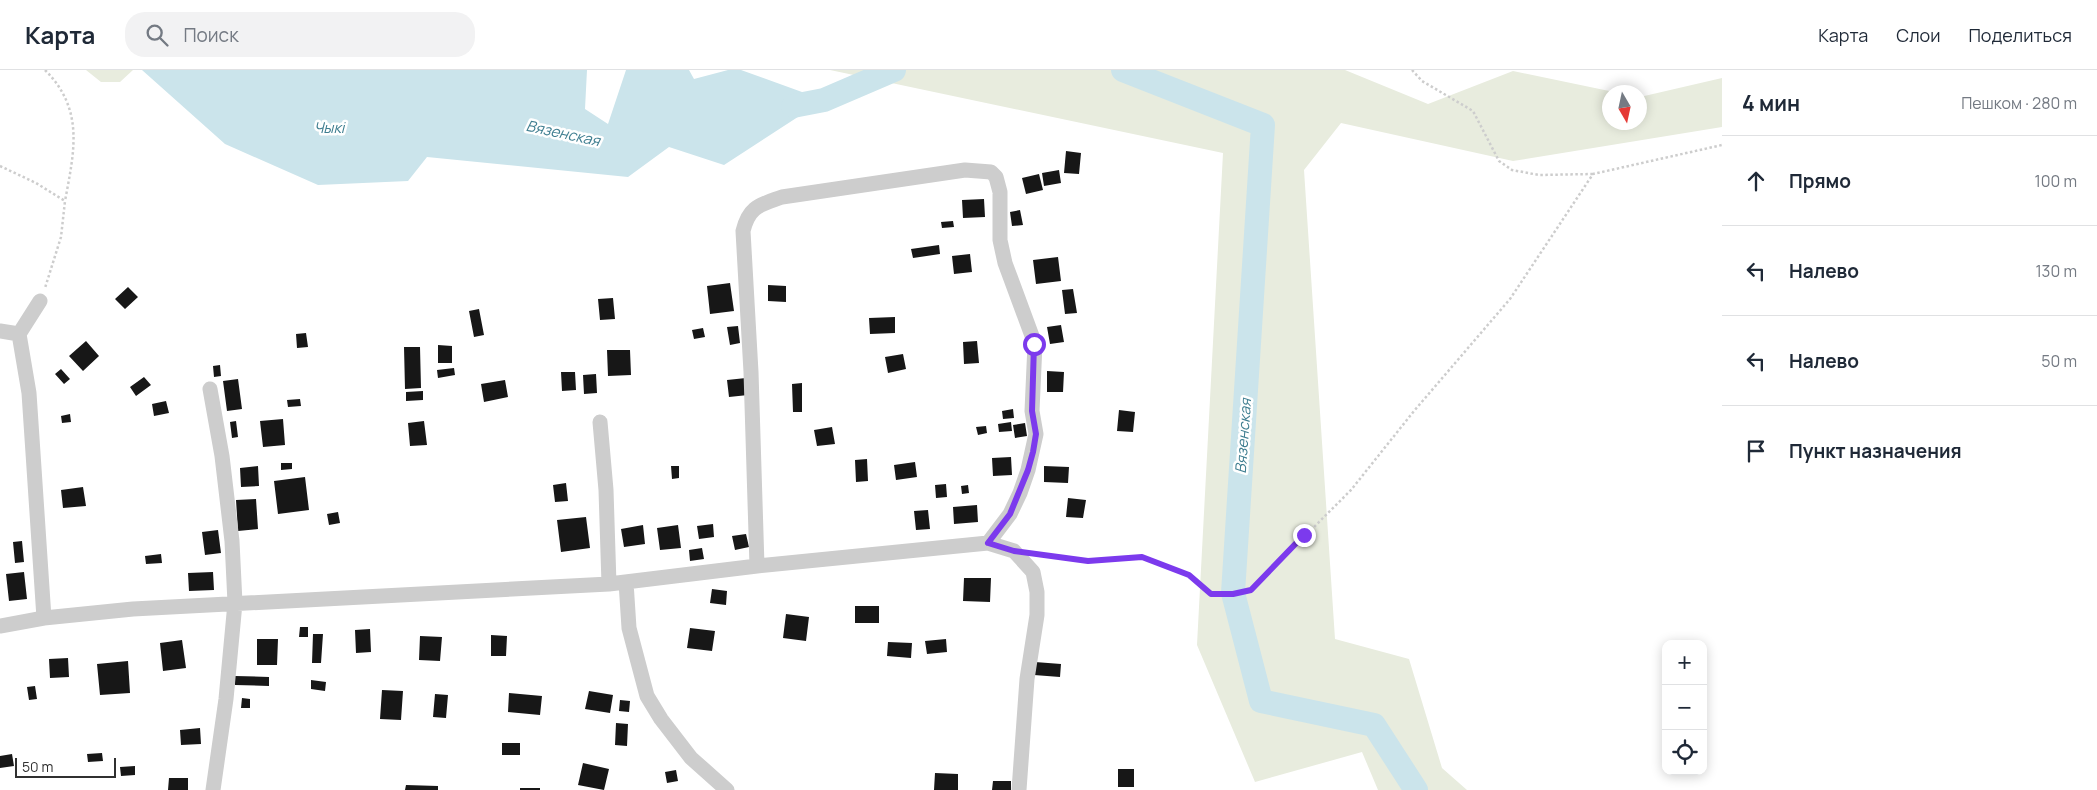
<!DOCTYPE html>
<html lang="ru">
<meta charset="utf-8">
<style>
body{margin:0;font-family:Manrope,sans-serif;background:#f2f2f3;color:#1f2937}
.controls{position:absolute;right:15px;bottom:15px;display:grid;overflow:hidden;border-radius:10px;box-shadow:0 2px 12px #0003}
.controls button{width:45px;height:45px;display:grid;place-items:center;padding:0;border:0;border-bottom:1px solid #e0e1e3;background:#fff;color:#1f2937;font:25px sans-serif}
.compass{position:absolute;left:1602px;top:15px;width:45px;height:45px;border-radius:50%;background:#fff;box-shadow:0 2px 12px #0003;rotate:171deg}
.scale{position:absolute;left:15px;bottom:12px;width:101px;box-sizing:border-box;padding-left:5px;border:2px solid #303030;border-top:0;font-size:14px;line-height:18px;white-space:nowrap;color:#303030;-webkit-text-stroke:4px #fff;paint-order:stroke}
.stop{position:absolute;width:15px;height:15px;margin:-11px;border:4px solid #7c3aed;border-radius:50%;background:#fff}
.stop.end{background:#7c3aed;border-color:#fff;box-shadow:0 1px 5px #0008}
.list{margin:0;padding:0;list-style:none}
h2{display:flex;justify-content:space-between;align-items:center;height:65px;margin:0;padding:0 20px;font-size:21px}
h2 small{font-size:16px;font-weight:400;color:#747a83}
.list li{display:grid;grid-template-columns:32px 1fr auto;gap:15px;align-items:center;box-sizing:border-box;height:90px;padding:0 20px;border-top:1px solid #e0e1e3}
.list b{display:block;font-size:19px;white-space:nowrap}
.list em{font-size:16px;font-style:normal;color:#747a83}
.icon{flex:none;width:28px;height:28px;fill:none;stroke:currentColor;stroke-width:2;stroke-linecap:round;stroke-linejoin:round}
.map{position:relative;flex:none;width:1722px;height:720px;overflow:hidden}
header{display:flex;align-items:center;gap:30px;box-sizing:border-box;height:70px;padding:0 25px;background:#fff;border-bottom:1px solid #e0e1e3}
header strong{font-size:24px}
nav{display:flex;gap:28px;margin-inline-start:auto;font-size:18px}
.search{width:350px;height:45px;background:#f2f2f3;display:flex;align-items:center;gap:12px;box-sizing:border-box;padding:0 18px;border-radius:20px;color:#747a83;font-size:19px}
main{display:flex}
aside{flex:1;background:#fff}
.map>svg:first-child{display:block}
</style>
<header>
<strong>Карта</strong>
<div class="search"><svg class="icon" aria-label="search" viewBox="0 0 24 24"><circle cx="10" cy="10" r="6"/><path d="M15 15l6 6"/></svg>Поиск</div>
<nav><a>Карта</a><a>Слои</a><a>Поделиться</a></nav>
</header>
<main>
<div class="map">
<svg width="1722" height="720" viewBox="0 0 1722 720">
<rect width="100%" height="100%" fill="#fff"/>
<path fill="#e8ecde" d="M 86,0 L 133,0 L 120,12 L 101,12 Z
M 830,0 L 1345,0 L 1428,34 L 1513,1 L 1614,22 L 1610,22 L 1610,52 L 1640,52 L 1640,27 L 1722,8 L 1722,57 L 1513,91 L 1341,53 L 1304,100 L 1335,569 L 1409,589 L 1442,698 L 1467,720 L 1378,720 L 1362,682 L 1255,712 L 1197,575 L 1223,83 Z"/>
<path fill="#cbe4eb" d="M 142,0 L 587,0 L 585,39 L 608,54 L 626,0 L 689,0 L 694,9 L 728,0 L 741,0 L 824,30 L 724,95 L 669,77 L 628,107 L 427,87 L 408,111 L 318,115 L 225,74 Z"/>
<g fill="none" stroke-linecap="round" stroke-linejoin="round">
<path stroke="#cbe4eb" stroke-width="24" d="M 1123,0 L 1263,55 L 1233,523 L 1261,631 L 1374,655 L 1416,720
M 793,36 L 824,30 L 894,0"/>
</g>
<path fill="#171717" d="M 1066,81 L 1081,83 L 1079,104 L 1064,103 Z
M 1059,100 L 1061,113 L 1044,116 L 1042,103 Z
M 1039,104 L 1043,120 L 1026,124 L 1022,108 Z
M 984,129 L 985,147 L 963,148 L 962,130 Z
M 1020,140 L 1023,155 L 1012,156 L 1010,142 Z
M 953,151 L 954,157 L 942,158 L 941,152 Z
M 939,175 L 940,184 L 913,188 L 911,179 Z
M 970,184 L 972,202 L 954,204 L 952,186 Z
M 1058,187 L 1061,211 L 1036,214 L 1033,190 Z
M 730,213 L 734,241 L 710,244 L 707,216 Z
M 768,215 L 786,216 L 786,232 L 768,231 Z
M 128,217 L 138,227 L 125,239 L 115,229 Z
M 1073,219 L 1077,243 L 1065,244 L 1062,220 Z
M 613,228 L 615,249 L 600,250 L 598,229 Z
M 479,239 L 484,265 L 474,267 L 469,241 Z
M 895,247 L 895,263 L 870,264 L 869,248 Z
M 1061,255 L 1064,272 L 1050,274 L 1047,257 Z
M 738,256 L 740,273 L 730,275 L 727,257 Z
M 703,258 L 705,267 L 694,269 L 692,260 Z
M 306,263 L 308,277 L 297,278 L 296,264 Z
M 86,271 L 99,286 L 83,301 L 69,286 Z
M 977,271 L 979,293 L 964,294 L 963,272 Z
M 438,275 L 452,276 L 452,293 L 438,293 Z
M 404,277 L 420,277 L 421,318 L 405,319 Z
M 607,280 L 630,280 L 631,305 L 608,306 Z
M 903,284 L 906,299 L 888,303 L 885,287 Z
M 220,295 L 221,306 L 214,307 L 213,296 Z
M 454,298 L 455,305 L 438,308 L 437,300 Z
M 61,299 L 70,309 L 64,314 L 55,304 Z
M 1047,301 L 1064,302 L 1063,322 L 1047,322 Z
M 561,302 L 575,302 L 576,320 L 562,321 Z
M 596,304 L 597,323 L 584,324 L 583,305 Z
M 144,307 L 151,315 L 136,326 L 130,317 Z
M 746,308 L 748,325 L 729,327 L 727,310 Z
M 238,309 L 242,339 L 227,341 L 223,311 Z
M 505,310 L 508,327 L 484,332 L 481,314 Z
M 802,313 L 802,342 L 793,342 L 792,314 Z
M 423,321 L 423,330 L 406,331 L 406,322 Z
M 300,329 L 301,336 L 288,337 L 287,330 Z
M 166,331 L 169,343 L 154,346 L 152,334 Z
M 1013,339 L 1014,348 L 1003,349 L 1002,341 Z
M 1119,340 L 1135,342 L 1133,362 L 1117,361 Z
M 70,344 L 71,352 L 62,353 L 61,346 Z
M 283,349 L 285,375 L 263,377 L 260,351 Z
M 236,351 L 238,367 L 232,368 L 230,352 Z
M 424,351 L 427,375 L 410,376 L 408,353 Z
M 1011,352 L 1012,361 L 999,362 L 998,354 Z
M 1025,353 L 1027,366 L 1015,368 L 1013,355 Z
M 986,356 L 987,363 L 978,365 L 976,357 Z
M 832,357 L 835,374 L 817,376 L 814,360 Z
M 1011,387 L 1012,405 L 993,406 L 992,388 Z
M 867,389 L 868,411 L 856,412 L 855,390 Z
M 915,392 L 917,407 L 896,410 L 894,395 Z
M 281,393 L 292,393 L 292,399 L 281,400 Z
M 258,396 L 259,416 L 241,417 L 240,398 Z
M 671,396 L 679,396 L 679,408 L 672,409 Z
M 1044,396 L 1069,397 L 1068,413 L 1044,412 Z
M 305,407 L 309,440 L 278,444 L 274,411 Z
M 566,413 L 568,431 L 555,432 L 553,415 Z
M 946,414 L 947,427 L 936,428 L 935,415 Z
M 968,415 L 969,423 L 962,424 L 961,416 Z
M 83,417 L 86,436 L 63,438 L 61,420 Z
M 1068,428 L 1086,430 L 1083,448 L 1066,447 Z
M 256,429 L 258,459 L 238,461 L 236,430 Z
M 977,435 L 978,452 L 954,454 L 953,437 Z
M 928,440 L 930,459 L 916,460 L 914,441 Z
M 338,442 L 340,453 L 329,455 L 327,444 Z
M 586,447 L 590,478 L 561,482 L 557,450 Z
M 713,454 L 714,467 L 699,469 L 697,456 Z
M 643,455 L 645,474 L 624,477 L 621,459 Z
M 678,455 L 681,478 L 660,480 L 657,458 Z
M 218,460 L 221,483 L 205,485 L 202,462 Z
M 746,464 L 749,477 L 735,480 L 732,466 Z
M 22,471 L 24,492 L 15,493 L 13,472 Z
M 702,478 L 704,489 L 690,491 L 689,480 Z
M 161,484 L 162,493 L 146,494 L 145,486 Z
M 24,502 L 27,529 L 9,531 L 6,504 Z
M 213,502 L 214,520 L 189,521 L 188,503 Z
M 964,508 L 991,508 L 990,532 L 963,531 Z
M 712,519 L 727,521 L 726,535 L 710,533 Z
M 855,536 L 879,536 L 879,553 L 855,553 Z
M 786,544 L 809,547 L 806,571 L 783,568 Z
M 300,557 L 308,557 L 308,567 L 299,567 Z
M 690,558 L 715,561 L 712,581 L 687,578 Z
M 370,559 L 371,582 L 356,583 L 355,560 Z
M 313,564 L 323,564 L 321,593 L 312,593 Z
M 491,565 L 507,566 L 506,586 L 491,586 Z
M 420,566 L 442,567 L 440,591 L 419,590 Z
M 257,569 L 278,569 L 277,595 L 257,595 Z
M 946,569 L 947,582 L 927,584 L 925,571 Z
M 182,570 L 186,598 L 163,601 L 160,573 Z
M 888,572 L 912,573 L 911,588 L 887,586 Z
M 68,588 L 69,607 L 50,608 L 49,589 Z
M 128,591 L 130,623 L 100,625 L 97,594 Z
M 1035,592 L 1061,594 L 1060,607 L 1034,605 Z
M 235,606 L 269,607 L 269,616 L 235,615 Z
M 311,610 L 326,612 L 325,621 L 311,619 Z
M 35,616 L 37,629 L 29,630 L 27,617 Z
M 382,620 L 403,621 L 401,650 L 380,649 Z
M 589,621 L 613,625 L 610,643 L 585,639 Z
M 509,623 L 542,626 L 540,645 L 508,642 Z
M 435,624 L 448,625 L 446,648 L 433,647 Z
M 242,628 L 250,629 L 250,638 L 241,638 Z
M 620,630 L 630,631 L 629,642 L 619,641 Z
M 616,653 L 628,654 L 627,676 L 615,675 Z
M 200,658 L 201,674 L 181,675 L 180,660 Z
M 502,673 L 520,673 L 520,685 L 502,685 Z
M 102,683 L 103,691 L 88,692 L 87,684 Z
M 12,684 L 14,696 L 0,698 L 0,686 Z
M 583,693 L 609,699 L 604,720 L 578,715 Z
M 135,696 L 135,705 L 121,706 L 120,697 Z
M 1118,699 L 1134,699 L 1134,717 L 1118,717 Z
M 676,700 L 678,711 L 667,713 L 665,702 Z
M 935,703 L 958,704 L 958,720 L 934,720 Z
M 169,708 L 188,708 L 188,720 L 168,720 Z
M 993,711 L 1011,711 L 1011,720 L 992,720 Z
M 406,715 L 438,716 L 438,720 L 405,720 Z
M 520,718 L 540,718 L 540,720 L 520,720 Z"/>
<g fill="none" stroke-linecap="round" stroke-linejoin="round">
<path stroke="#cdcdcd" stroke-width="2.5" stroke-dasharray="2.5 2.5" stroke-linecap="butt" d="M 45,0 C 85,40 74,82 65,131
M 1412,0 L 1422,11 L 1473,41 L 1499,91 L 1512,100 L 1539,105 L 1593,104
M 0,96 L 36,113 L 65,131 L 61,167 L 45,218
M 1036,484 L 1088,491 L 1142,487 L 1189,505 L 1211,523 L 1233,523 L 1251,520 L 1351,420 L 1414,341 L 1510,229 L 1593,104 L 1722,75"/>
<path stroke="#cdcdcd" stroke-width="15" d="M 40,231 L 19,264 L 29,323 L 44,548
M 0,261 L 19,264
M 210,319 L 222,386 L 232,471 L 235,533 L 226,629 L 213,720
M 600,352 L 606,420 L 609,514
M 757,496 L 751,302 L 743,161 C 749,136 760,135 782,127 L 965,100 L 991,102 L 996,107 L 1000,122 L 1000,170 L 1005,193 L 1035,274 L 1032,341 L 1036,364 L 1028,400 L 1020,423 L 1010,444 L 988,473
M 626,512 L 629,558 L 647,626 L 661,649 L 691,688 L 727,720
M 0,556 L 44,548 L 133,539 L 609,514 L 757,496 L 988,473 L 1014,481 L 1033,502 L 1037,522 L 1037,545 L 1027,609 L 1019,720"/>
</g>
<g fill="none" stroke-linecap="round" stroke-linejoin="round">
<path stroke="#7c3aed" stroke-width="6" d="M 1034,274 L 1032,341 L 1036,364 L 1033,382 L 1028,400 L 1010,444 L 988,473 L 1014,481 L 1088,491 L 1142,487 L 1189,505 L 1211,524 L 1233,524 L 1251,520 L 1304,465"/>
</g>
<g text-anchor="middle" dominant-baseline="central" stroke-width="5" stroke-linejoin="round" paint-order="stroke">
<g font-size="15" font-style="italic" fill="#3f7e90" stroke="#fff">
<text x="329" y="57">Чыкі</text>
<text transform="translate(563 63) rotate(12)">Вязенская</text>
<text transform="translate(1243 366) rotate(-86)">Вязенская</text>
</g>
</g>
</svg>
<div class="controls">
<button>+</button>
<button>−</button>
<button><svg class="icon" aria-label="locate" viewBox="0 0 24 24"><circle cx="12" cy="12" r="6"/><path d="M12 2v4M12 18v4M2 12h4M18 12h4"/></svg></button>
</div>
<svg class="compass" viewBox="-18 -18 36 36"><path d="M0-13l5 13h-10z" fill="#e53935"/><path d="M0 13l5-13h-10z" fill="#747a83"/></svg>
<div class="scale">50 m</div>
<div class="stop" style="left:1034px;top:274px"></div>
<div class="stop end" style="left:1304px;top:465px"></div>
</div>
<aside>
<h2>4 мин<small>Пешком · 280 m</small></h2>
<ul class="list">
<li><svg class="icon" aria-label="ahead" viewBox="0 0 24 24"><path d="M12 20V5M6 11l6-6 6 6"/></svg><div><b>Прямо</b></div><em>100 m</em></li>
<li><svg class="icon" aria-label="left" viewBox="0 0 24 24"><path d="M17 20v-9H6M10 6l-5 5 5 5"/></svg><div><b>Налево</b></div><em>130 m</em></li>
<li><svg class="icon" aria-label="left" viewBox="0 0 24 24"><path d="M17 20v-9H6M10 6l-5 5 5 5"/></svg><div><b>Налево</b></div><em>50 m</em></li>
<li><svg class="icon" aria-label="arrive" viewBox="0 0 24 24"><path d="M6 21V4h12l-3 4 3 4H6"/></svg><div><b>Пункт назначения</b></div></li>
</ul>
</aside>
</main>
